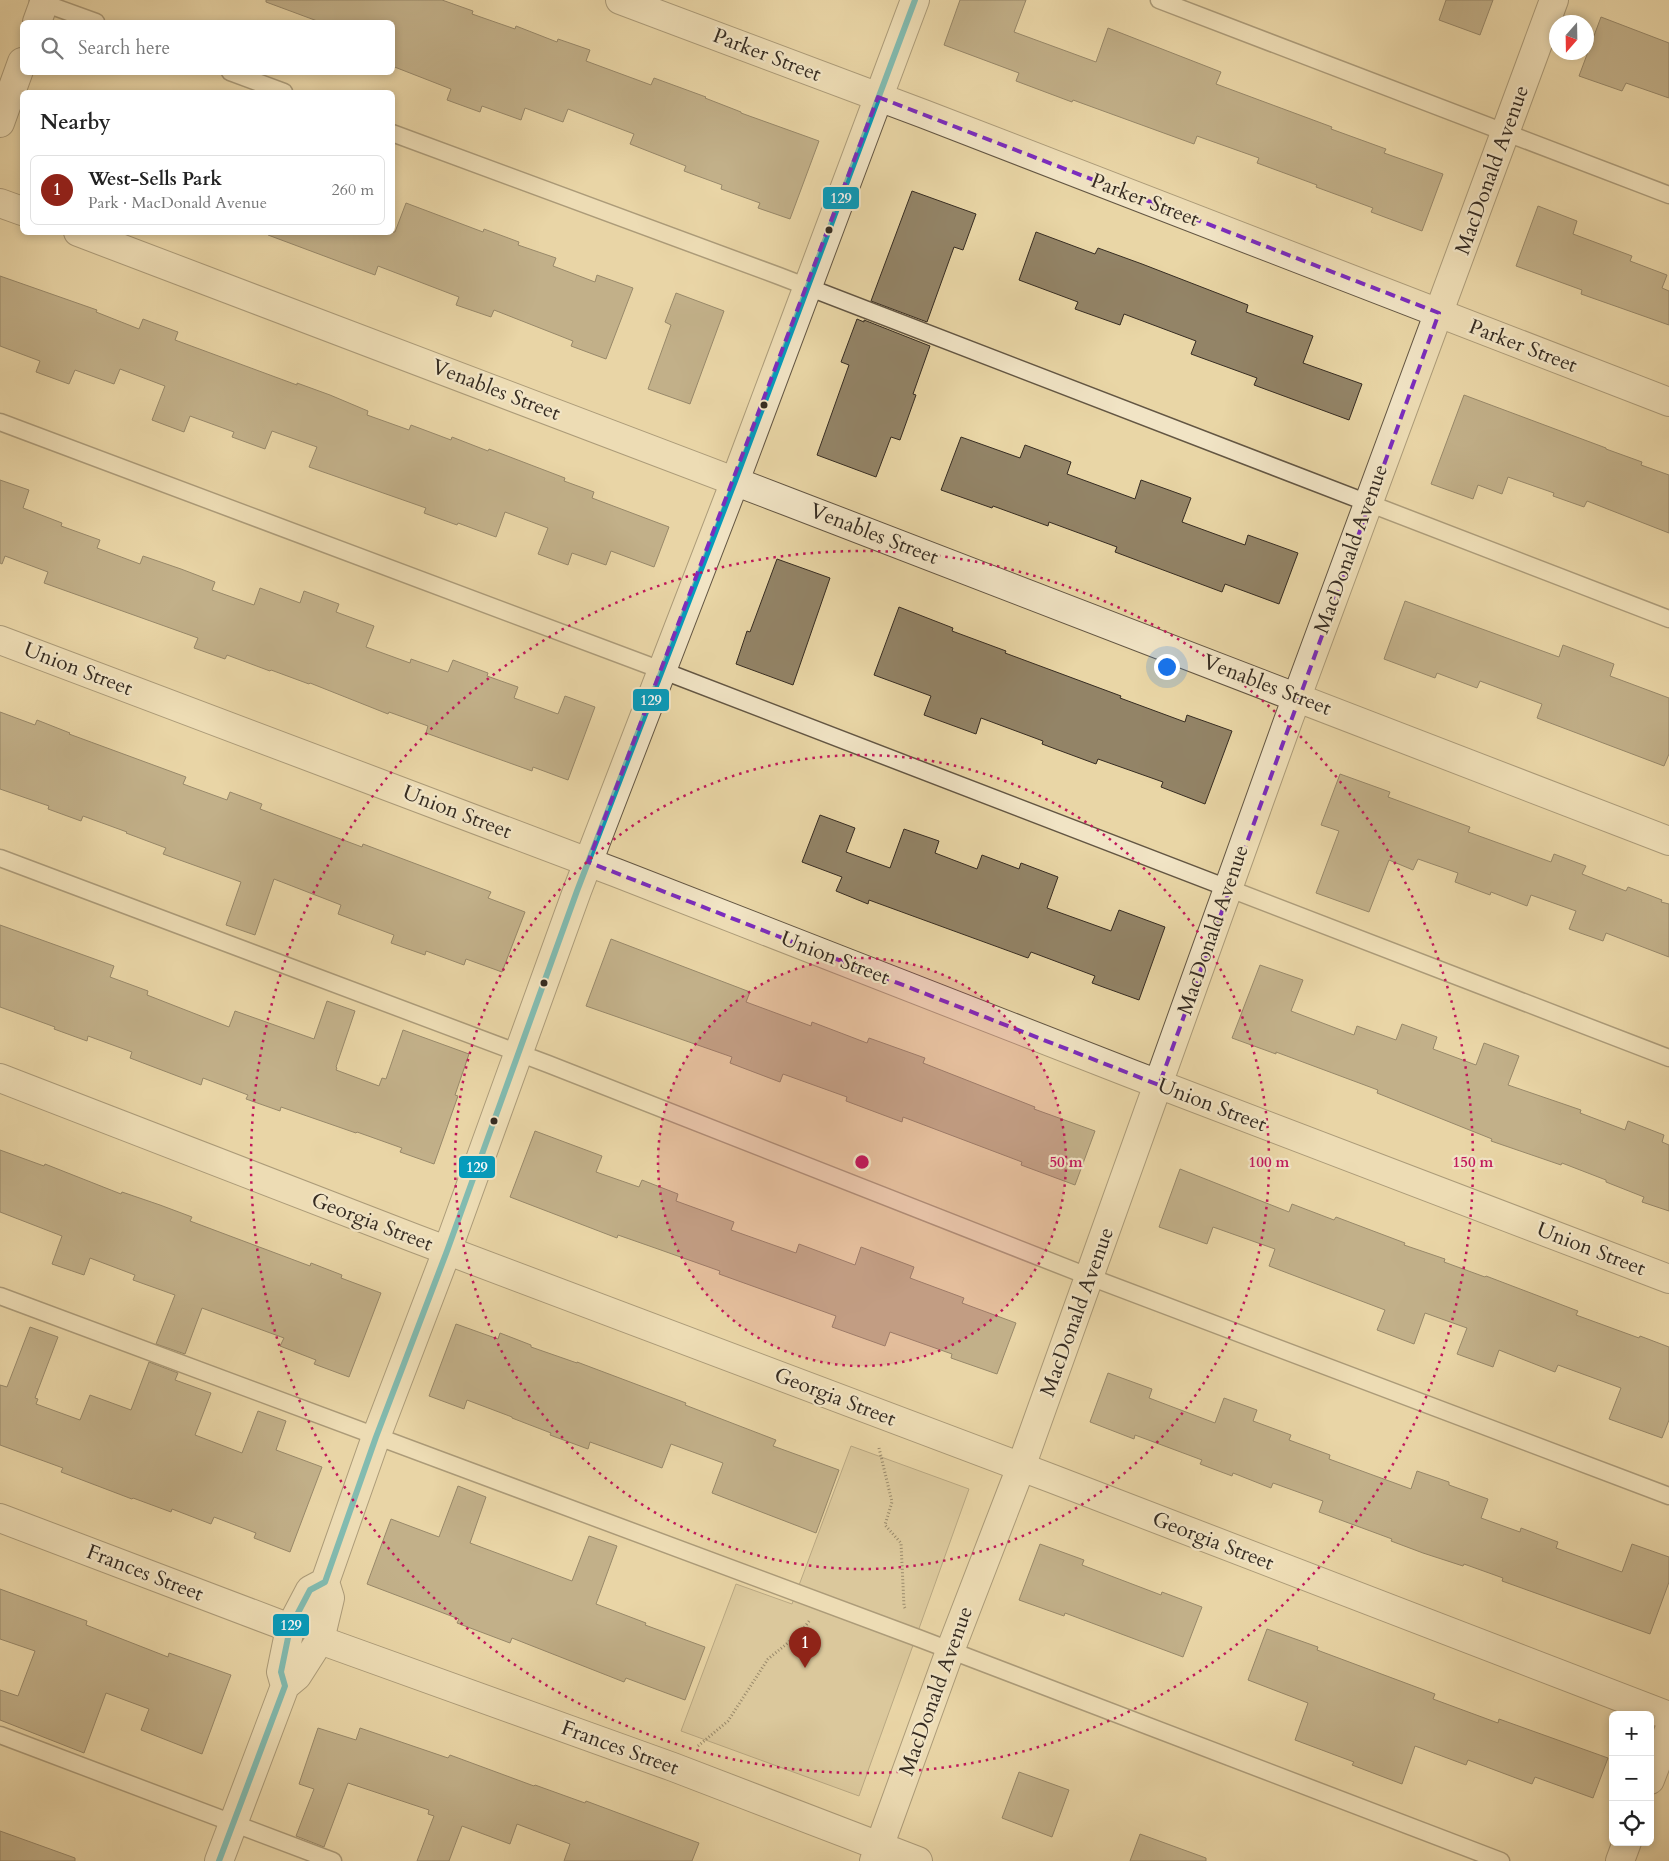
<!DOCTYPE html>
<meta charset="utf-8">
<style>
body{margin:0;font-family:Cardo,serif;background:#f2f2f2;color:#222}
.controls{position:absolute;right:15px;bottom:15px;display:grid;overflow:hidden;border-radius:8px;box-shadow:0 2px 8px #0003}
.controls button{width:45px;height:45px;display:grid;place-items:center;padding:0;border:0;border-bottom:1px solid #e0e0e0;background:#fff;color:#222;font:25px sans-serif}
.compass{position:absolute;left:1549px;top:15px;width:45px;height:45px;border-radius:50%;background:#fff;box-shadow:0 2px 8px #0003;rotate:200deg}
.you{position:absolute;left:1166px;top:666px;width:18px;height:18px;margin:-12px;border:4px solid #fff;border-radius:50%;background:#1a73e8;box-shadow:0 0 0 8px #1a73e833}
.badge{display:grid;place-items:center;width:32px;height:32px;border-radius:50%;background:#8f2418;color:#fff;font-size:16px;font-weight:700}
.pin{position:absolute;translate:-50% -41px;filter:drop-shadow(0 1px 2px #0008)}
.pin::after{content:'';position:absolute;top:26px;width:18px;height:15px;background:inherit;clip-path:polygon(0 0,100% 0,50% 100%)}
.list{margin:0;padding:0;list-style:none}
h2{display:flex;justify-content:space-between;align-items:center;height:65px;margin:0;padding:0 20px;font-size:21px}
h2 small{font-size:16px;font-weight:400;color:#767676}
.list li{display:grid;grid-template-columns:32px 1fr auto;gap:15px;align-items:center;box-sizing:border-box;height:70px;margin:0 10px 10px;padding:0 10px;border:1px solid #e0e0e0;border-radius:8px}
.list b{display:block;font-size:19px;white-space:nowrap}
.list p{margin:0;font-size:16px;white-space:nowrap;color:#767676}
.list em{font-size:16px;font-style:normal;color:#767676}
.icon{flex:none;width:28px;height:28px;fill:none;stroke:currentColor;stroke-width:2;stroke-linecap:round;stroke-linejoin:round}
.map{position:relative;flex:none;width:1669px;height:1861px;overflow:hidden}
.search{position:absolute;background:#fff;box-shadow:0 2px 8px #0003;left:20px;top:20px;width:375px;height:55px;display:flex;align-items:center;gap:12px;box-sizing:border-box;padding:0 18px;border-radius:8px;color:#767676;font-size:19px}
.panel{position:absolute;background:#fff;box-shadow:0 2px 8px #0003;left:20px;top:90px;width:375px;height:145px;border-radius:8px}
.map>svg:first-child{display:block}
</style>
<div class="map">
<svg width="1669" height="1861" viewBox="0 0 1669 1861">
<rect width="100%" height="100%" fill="#e9d6a6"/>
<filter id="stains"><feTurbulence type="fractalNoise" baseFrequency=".004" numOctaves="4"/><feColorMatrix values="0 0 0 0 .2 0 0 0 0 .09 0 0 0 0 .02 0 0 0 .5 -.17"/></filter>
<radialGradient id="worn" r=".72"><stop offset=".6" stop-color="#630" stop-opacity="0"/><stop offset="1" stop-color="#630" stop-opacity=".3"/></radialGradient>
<path fill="#cbb990" stroke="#807259" d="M 851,1446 L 969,1489 L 859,1796 L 681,1731 L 736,1584 L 792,1604 Z"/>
<path fill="#938467" stroke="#362c22" d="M 266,0 L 442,0 L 473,11 L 472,14 L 515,29 L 516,26 L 557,42 L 558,39 L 590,50 L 586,61 L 651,85 L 654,78 L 706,97 L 705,98 L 741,112 L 741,113 L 819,141 L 790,219 L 758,208 L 760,203 L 721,189 L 722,185 L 684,171 L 686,166 L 630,144 L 634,134 L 568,109 L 563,122 L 525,108 L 521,120 L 482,106 L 480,112 L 447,100 L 451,89 L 392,66 L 392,22 L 320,22 L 266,2 Z
M 960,0 L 1026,0 L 1014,32 L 1096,62 L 1108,28 L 1221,72 L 1216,84 L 1332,127 L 1331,129 L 1386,149 L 1384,153 L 1443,174 L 1422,231 L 1371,212 L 1373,208 L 1316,187 L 1317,185 L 1257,163 L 1259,158 L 1197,136 L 1194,144 L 1073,100 L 1072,102 L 1016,81 L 1019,73 L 944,45 Z
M 1446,0 L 1493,0 L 1480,35 L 1439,20 Z
M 1601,17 L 1669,43 L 1669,98 L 1626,83 L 1622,91 L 1579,76 Z
M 912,191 L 976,214 L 963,250 L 954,247 L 927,322 L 871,301 Z
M 406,203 L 483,232 L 484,229 L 519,242 L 518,245 L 556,258 L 553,266 L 595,282 L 597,275 L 633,288 L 606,359 L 571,346 L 573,341 L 494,310 L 491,317 L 456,305 L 459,297 L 378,266 L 375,275 L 268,235 L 268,232 L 395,232 Z
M 1538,206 L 1577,221 L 1573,234 L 1632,256 L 1630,261 L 1667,275 L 1662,288 L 1669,291 L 1669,325 L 1581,294 L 1582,290 L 1516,266 Z
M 1036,232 L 1095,254 L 1098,248 L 1142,264 L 1248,305 L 1246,312 L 1313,336 L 1303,363 L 1362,384 L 1349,420 L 1254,385 L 1257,378 L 1191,354 L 1196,341 L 1124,314 L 1120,325 L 1075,309 L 1078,302 L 1019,280 Z
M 0,276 L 97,310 L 96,312 L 139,329 L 143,319 L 178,332 L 175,340 L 297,385 L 297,383 L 330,395 L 368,411 L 367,415 L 409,430 L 411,425 L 451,440 L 452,437 L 488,451 L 489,449 L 565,478 L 564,481 L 594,492 L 592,498 L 669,527 L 654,567 L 611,551 L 606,565 L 572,553 L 568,565 L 538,554 L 548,528 L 505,512 L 496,537 L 458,523 L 457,525 L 424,513 L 426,508 L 309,467 L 317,447 L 272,431 L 265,449 L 232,437 L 234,432 L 190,416 L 184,432 L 152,420 L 165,386 L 120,369 L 114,384 L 75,370 L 69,384 L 36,372 L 40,361 L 0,346 Z
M 676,293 L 724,311 L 690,404 L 648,389 L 671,325 L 665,322 Z
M 857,319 L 864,322 L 864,320 L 930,346 L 913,394 L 916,395 L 900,440 L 891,437 L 876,477 L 817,455 L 849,365 L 841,362 Z
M 1464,395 L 1606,448 L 1606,449 L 1642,462 L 1641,465 L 1669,475 L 1669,533 L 1587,501 L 1584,507 L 1553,496 L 1554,493 L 1508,477 L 1502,494 L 1478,485 L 1473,499 L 1431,484 Z
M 961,437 L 1020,458 L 1025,445 L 1071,462 L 1067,474 L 1135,499 L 1141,480 L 1191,498 L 1182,522 L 1245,545 L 1248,535 L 1298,553 L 1279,604 L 1225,584 L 1222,592 L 1115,552 L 1117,547 L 1049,522 L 1048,526 L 993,506 L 992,508 L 941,490 Z
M 0,480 L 29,490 L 23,508 L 62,523 L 61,526 L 100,540 L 97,548 L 140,564 L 143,556 L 181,569 L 215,582 L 212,590 L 254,605 L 260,588 L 300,603 L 304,591 L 339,604 L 336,612 L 374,626 L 366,647 L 410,663 L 411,659 L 448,672 L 453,660 L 488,673 L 487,676 L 518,687 L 514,698 L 558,714 L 565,696 L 595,707 L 568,780 L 533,767 L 532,771 L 426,733 L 428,726 L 389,712 L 388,714 L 310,683 L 309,684 L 271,670 L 270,671 L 227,655 L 225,659 L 194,648 L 198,638 L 44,583 L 48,572 L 5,556 L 2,564 L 0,563 Z
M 777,559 L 830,578 L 793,685 L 736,664 L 747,631 L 750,632 Z
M 1405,601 L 1559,657 L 1563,645 L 1614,664 L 1610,676 L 1669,698 L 1669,754 L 1664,766 L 1537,718 L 1542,704 L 1480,681 L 1477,688 L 1437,673 L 1435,678 L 1384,659 Z
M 899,607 L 953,628 L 952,631 L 1006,651 L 1005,653 L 1121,696 L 1120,698 L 1185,722 L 1187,715 L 1232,731 L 1205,804 L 1161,787 L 1163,782 L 1098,759 L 1096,764 L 1042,744 L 1043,741 L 981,718 L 976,734 L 924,715 L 931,696 L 874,675 Z
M 0,712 L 35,725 L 37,720 L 70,733 L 69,734 L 186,777 L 183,784 L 227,800 L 230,792 L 262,804 L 260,809 L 362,847 L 363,844 L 491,892 L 488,898 L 525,912 L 502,972 L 466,959 L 464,965 L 426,951 L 425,955 L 391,943 L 394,935 L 338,914 L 341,905 L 274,879 L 255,935 L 226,925 L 241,882 L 163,854 L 166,848 L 126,833 L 127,832 L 83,816 L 81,821 L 48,809 L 49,806 L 0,789 Z
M 1340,774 L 1390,792 L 1388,797 L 1470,827 L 1468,832 L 1551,862 L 1554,854 L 1586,866 L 1582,874 L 1626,891 L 1628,887 L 1662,900 L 1661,902 L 1669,904 L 1669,957 L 1606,933 L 1603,941 L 1569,929 L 1576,911 L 1531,895 L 1527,906 L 1491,892 L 1490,895 L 1455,882 L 1458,873 L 1418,859 L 1413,870 L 1389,860 L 1369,912 L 1316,893 L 1339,831 L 1321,825 Z
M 820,815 L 855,828 L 846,852 L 890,868 L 904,829 L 939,841 L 935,853 L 977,869 L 982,855 L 1019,869 L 1021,863 L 1058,877 L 1047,908 L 1111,931 L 1119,910 L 1165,927 L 1139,1000 L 1092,983 L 1095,976 L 1031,952 L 1028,958 L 869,900 L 868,904 L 836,891 L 842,877 L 802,862 Z
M 0,925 L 114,966 L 110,977 L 148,991 L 147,995 L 229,1027 L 235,1011 L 314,1039 L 327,1001 L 355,1011 L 336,1067 L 337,1068 L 336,1070 L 379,1086 L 382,1078 L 386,1079 L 403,1030 L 469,1054 L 455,1095 L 458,1096 L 434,1164 L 400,1152 L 402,1148 L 357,1132 L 356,1133 L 281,1107 L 280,1111 L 246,1099 L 248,1095 L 203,1078 L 201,1085 L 130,1058 L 132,1052 L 88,1036 L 87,1041 L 54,1029 L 55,1027 L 0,1007 Z
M 611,939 L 750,992 L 746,1002 L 811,1026 L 812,1022 L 867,1043 L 869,1038 L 925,1058 L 923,1063 L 1035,1107 L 1034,1109 L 1095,1131 L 1075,1185 L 1021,1165 L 1022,1162 L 903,1117 L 902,1122 L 846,1101 L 847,1097 L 783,1074 L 780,1082 L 730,1063 L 732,1057 L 586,1006 Z
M 1260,965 L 1303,980 L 1291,1011 L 1354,1035 L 1357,1026 L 1396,1040 L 1402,1024 L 1437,1037 L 1433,1049 L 1476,1065 L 1484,1043 L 1519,1056 L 1508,1085 L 1581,1110 L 1580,1113 L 1625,1130 L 1628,1121 L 1664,1135 L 1662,1142 L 1669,1145 L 1669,1211 L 1642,1202 L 1644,1197 L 1606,1182 L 1606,1180 L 1562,1163 L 1561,1165 L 1491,1141 L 1492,1139 L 1377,1093 L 1378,1090 L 1276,1052 L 1276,1054 L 1232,1038 Z
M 535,1131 L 602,1156 L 596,1172 L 639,1187 L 642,1180 L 678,1194 L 676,1201 L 734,1222 L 731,1230 L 796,1253 L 799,1244 L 855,1265 L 861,1247 L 914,1267 L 910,1278 L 964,1298 L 962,1303 L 1016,1323 L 997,1374 L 951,1358 L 952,1354 L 890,1332 L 885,1346 L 832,1327 L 836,1316 L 719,1274 L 720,1271 L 658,1249 L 618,1235 L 617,1238 L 510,1197 Z
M 0,1150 L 44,1166 L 45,1164 L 121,1194 L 122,1192 L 160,1205 L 192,1217 L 190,1221 L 310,1266 L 311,1263 L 342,1275 L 341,1278 L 381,1293 L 349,1377 L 314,1364 L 316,1360 L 280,1346 L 284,1338 L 202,1308 L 185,1354 L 156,1344 L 175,1295 L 133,1280 L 135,1275 L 90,1258 L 84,1275 L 52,1264 L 62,1236 L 0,1212 Z
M 1180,1169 L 1289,1212 L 1292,1204 L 1334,1220 L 1336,1217 L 1405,1243 L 1404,1245 L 1445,1259 L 1444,1262 L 1485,1277 L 1486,1276 L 1578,1311 L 1576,1315 L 1639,1338 L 1640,1336 L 1669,1347 L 1669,1420 L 1662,1438 L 1609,1419 L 1621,1388 L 1558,1365 L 1555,1372 L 1499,1350 L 1493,1367 L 1457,1354 L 1467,1328 L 1425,1313 L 1414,1344 L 1377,1330 L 1385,1310 L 1269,1266 L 1275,1249 L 1213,1227 L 1207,1244 L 1159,1227 Z
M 456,1324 L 498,1339 L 500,1333 L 531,1345 L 531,1347 L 577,1363 L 577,1362 L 686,1403 L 685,1405 L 776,1440 L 773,1446 L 839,1470 L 816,1533 L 712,1493 L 723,1463 L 671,1444 L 662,1468 L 590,1442 L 588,1449 L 550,1435 L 551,1433 L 512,1418 L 512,1417 L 467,1400 L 464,1409 L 429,1396 Z
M 30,1327 L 58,1337 L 35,1398 L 38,1399 L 36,1404 L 80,1420 L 90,1395 L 131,1410 L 149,1362 L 178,1373 L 175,1380 L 211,1393 L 195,1435 L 242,1453 L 258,1411 L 286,1421 L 276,1450 L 322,1467 L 290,1552 L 254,1538 L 256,1533 L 214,1517 L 211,1524 L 172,1509 L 171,1512 L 133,1498 L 132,1499 L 61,1472 L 63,1468 L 0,1445 L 0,1385 L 7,1387 Z
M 1108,1373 L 1152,1389 L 1149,1398 L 1215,1423 L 1224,1398 L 1257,1410 L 1253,1421 L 1291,1435 L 1289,1440 L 1330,1455 L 1329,1459 L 1411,1489 L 1417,1471 L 1449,1482 L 1449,1485 L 1488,1499 L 1481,1518 L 1520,1532 L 1521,1528 L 1558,1542 L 1556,1548 L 1622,1572 L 1632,1544 L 1669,1557 L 1669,1582 L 1650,1634 L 1502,1581 L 1503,1578 L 1464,1564 L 1463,1566 L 1423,1553 L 1391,1541 L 1392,1539 L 1319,1512 L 1323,1501 L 1273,1483 L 1271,1488 L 1233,1473 L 1232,1476 L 1200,1464 L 1202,1460 L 1135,1435 L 1134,1439 L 1090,1422 Z
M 458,1486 L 486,1497 L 470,1543 L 572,1581 L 589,1536 L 617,1546 L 596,1604 L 646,1623 L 645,1625 L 705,1647 L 685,1700 L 626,1678 L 624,1682 L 512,1638 L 510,1643 L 457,1623 L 459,1619 L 367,1584 L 391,1519 L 439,1537 Z
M 1040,1544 L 1084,1560 L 1082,1565 L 1161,1595 L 1162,1592 L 1202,1607 L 1183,1657 L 1065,1613 L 1064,1616 L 1019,1600 Z
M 0,1589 L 87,1621 L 86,1625 L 168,1657 L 169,1653 L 231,1675 L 202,1754 L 141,1730 L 149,1709 L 106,1693 L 84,1753 L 0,1720 L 0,1690 L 18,1696 L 35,1651 L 0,1639 Z
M 1267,1629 L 1318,1647 L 1317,1650 L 1435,1694 L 1433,1699 L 1498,1723 L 1499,1719 L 1608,1758 L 1593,1798 L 1535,1777 L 1532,1784 L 1468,1760 L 1466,1765 L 1415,1746 L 1402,1784 L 1352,1765 L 1354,1762 L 1295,1740 L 1308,1703 L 1248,1680 Z
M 318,1728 L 356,1740 L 360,1728 L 448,1758 L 450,1755 L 534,1786 L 535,1785 L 585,1803 L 586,1801 L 699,1843 L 692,1861 L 564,1861 L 570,1844 L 517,1824 L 510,1844 L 462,1826 L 449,1861 L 417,1861 L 434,1816 L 428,1814 L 429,1810 L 348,1783 L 324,1847 L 296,1836 L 314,1789 L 299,1784 Z
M 1019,1772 L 1069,1790 L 1052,1837 L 1002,1818 Z
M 0,1831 L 75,1858 L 75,1861 L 0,1861 Z
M 1140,1834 L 1206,1858 L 1206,1861 L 1130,1861 Z"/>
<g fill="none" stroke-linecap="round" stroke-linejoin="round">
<g stroke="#635643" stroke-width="19">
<path id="service" d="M 1159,0 L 1669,195
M 38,1 L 96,22
M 230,72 L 284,92
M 392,133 L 779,276 L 1669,619
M 0,422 L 661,670 L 1669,1058
M 0,858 L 548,1064 L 1090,1277 L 1669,1496
M 0,1296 L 918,1638 L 1501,1861
M 0,1735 L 333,1861"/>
</g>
<g stroke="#635643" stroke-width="30">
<path id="minor" d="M 37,22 L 45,0
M 0,123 L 22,62
M 0,203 L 22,211
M 78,232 C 609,433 1140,635 1669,841
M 0,640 L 617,873 L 1132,1074 L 1669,1279
M 0,1078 L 414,1238 L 1053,1479 L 1669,1716
M 0,1518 L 290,1628
M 320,1640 L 673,1767 L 918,1861
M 1650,1780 L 1669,1730
M 874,1861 L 950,1651 L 1021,1467 L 1288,721 L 1554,0
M 1620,1861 L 1627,1842"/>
</g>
<g stroke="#635643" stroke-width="30">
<path id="tertiary" d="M 620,0 L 924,114 L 1669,402
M 285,1686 L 281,1672 L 290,1628 L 310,1590 L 325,1582
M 219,1861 L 285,1686 L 297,1676 L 320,1640 L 330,1598 L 325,1582 L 376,1437 L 447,1251 L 577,891 L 735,481 L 915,0"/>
</g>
<path stroke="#362c22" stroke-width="3" stroke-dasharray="1 2.5" stroke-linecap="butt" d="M 879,1448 L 892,1502 L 885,1525 L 901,1543 L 904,1606 L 906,1610
M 698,1746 L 728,1721 L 768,1659 L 800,1633 L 810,1620"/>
<use href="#service" stroke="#f1e4c5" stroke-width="16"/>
<use href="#minor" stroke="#f1e4c5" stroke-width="28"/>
<use href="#tertiary" stroke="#f1e4c5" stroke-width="28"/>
<g stroke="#f1e4c5" stroke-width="10">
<path id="bus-1" d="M 219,1861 L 285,1686 L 281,1672 L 290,1628 L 310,1590 L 325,1582 L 376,1437 L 447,1251 L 577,891 L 735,481 L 915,0"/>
</g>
<use href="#bus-1" stroke="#059cbd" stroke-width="6"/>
</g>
<path d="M0 0H1669V1861H0ZM 878,97 L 1439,313 L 1159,1085 L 588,862 Z" fill="#e9d6a6" fill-opacity=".55" fill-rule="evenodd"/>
<path fill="none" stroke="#7b2cbf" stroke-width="4" stroke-dasharray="10 6" stroke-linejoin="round" d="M 878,97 L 1439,313 L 1159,1085 L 588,862 Z"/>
<circle cx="862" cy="1162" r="204" fill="#c2185b" fill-opacity=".12"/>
<g fill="none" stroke="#c2185b" stroke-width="2.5" stroke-dasharray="2.5 5">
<circle cx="862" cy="1162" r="204"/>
<circle cx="862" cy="1162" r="407"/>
<circle cx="862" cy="1162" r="611"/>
</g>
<g fill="#362c22" stroke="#f1e4c5" stroke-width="2">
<circle cx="829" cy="230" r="4.5"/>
<circle cx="764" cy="405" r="4.5"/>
<circle cx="544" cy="983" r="4.5"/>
<circle cx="494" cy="1121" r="4.5"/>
</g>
<g text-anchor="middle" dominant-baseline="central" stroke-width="4.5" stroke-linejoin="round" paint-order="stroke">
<g font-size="21" fill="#362c22" stroke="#f1e4c5">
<text transform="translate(767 55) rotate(21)">Parker Street</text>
<text transform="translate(1492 170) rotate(-70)">MacDonald Avenue</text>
<text transform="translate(1145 200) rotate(21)">Parker Street</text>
<text transform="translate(1523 346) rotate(21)">Parker Street</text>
<text transform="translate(496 390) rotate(21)">Venables Street</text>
<text transform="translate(874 534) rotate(21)">Venables Street</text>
<text transform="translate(1351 549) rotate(-70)">MacDonald Avenue</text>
<text transform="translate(78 669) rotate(21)">Union Street</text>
<text transform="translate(1267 685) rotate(21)">Venables Street</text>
<text transform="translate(457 812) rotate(21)">Union Street</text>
<text transform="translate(1213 930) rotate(-71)">MacDonald Avenue</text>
<text transform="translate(835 958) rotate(21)">Union Street</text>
<text transform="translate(1212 1105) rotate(21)">Union Street</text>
<text transform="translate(372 1222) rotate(21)">Georgia Street</text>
<text transform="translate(1591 1249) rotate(21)">Union Street</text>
<text transform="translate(1077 1312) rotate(-70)">MacDonald Avenue</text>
<text transform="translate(835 1397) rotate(21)">Georgia Street</text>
<text transform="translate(1213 1541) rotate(21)">Georgia Street</text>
<text transform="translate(145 1573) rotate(21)">Frances Street</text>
<text transform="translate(936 1691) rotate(-70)">MacDonald Avenue</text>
<text transform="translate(620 1748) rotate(20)">Frances Street</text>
</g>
</g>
<circle cx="862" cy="1162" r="8" fill="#c2185b" stroke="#f1e4c5" stroke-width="2.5"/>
<g font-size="15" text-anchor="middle" font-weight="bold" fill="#c2185b" stroke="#f1e4c5" stroke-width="4.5" stroke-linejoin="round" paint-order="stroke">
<text x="1066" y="1167">50 m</text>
<text x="1269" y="1167">100 m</text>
<text x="1473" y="1167">150 m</text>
</g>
<g stroke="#f1e4c5" stroke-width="2">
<rect x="822" y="186" width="38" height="24" rx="5" fill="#059cbd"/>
<rect x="632" y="688" width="38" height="24" rx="5" fill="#059cbd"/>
<rect x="458" y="1155" width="38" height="24" rx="5" fill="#059cbd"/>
<rect x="272" y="1613" width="38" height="24" rx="5" fill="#059cbd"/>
</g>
<g font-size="14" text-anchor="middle" font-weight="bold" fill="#fff">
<text x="841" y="203">129</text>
<text x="651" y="705">129</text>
<text x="477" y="1172">129</text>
<text x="291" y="1630">129</text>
</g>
<rect width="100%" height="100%" filter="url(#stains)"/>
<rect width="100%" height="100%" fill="url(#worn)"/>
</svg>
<div class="controls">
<button>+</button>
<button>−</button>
<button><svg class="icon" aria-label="locate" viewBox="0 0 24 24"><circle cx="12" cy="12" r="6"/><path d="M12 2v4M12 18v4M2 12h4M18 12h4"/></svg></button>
</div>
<svg class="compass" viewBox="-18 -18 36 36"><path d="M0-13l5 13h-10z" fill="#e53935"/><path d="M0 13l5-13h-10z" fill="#767676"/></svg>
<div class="you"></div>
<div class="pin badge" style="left:805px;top:1668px">1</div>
<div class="search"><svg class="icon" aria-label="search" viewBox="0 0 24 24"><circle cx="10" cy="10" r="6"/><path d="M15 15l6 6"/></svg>Search here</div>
<section class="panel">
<h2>Nearby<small></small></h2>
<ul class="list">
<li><span class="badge">1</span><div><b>West-Sells Park</b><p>Park · MacDonald Avenue</p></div><em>260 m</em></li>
</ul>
</section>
</div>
